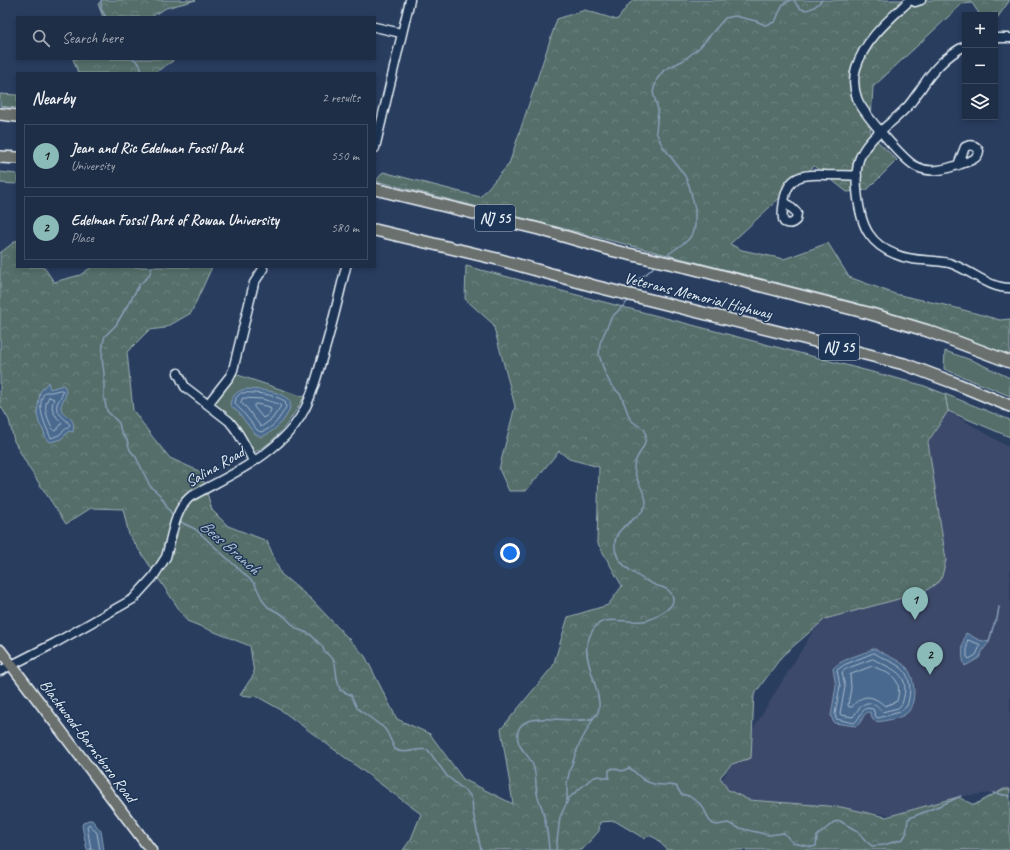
<!DOCTYPE html>
<meta charset="utf-8">
<style>
body{margin:0;font-family:Caveat,sans-serif;background:#27364e;color:#f1f3f6}
.controls{position:absolute;right:12px;top:12px;display:grid;overflow:hidden;border-radius:0px;box-shadow:0 2px 6px #0003}
.controls button{width:36px;height:36px;display:grid;place-items:center;padding:0;border:0;border-bottom:1px solid #3c4a60;background:#1f2e47;color:#f1f3f6;font:20px sans-serif}
.you{position:absolute;left:510px;top:553px;width:14px;height:14px;margin:-10px;border:3px solid #fff;border-radius:50%;background:#1a73e8;box-shadow:0 0 0 6px #1a73e833}
.badge{display:grid;place-items:center;width:26px;height:26px;border-radius:50%;background:#8bbbb9;color:#111;font-size:13px;font-weight:700}
.pin{position:absolute;translate:-50% -33px;filter:drop-shadow(0 1px 2px #0008)}
.pin::after{content:'';position:absolute;top:21px;width:14px;height:12px;background:inherit;clip-path:polygon(0 0,100% 0,50% 100%)}
.list{margin:0;padding:0;list-style:none}
h2{display:flex;justify-content:space-between;align-items:center;height:52px;margin:0;padding:0 16px;font-size:17px}
h2 small{font-size:13px;font-weight:400;color:#a1a8b4}
.list li{display:grid;grid-template-columns:26px 1fr auto;gap:12px;align-items:center;box-sizing:border-box;height:64px;margin:0 8px 8px;padding:0 8px;border:1px solid #3c4a60;border-radius:0px}
.list b{display:block;font-size:15px;white-space:nowrap}
.list p{margin:0;font-size:13px;white-space:nowrap;color:#a1a8b4}
.list em{font-size:13px;font-style:normal;color:#a1a8b4}
.icon{flex:none;width:22px;height:22px;fill:none;stroke:currentColor;stroke-width:2;stroke-linecap:round;stroke-linejoin:round}
.map{position:relative;flex:none;width:1010px;height:850px;overflow:hidden}
.search{position:absolute;background:#1f2e47;box-shadow:0 2px 6px #0003;left:16px;top:16px;width:360px;height:44px;display:flex;align-items:center;gap:10px;box-sizing:border-box;padding:0 14px;border-radius:0px;color:#a1a8b4;font-size:15px}
.panel{position:absolute;background:#1f2e47;box-shadow:0 2px 6px #0003;left:16px;top:72px;width:360px;height:196px;border-radius:0px}
.map>svg:first-child{display:block}
</style>
<div class="map">
<svg width="1010" height="850" viewBox="0 0 1010 850">
<defs>
<pattern id="forest-crowns" width="20" height="18" patternUnits="userSpaceOnUse"><rect width="20" height="18" fill="#546e6b"/><path d="M2 6a3 3 0 1 1 6 0M12 15a3 3 0 1 1 6 0" fill="none" stroke="#6d8381"/></pattern>
</defs>
<rect width="100%" height="100%" fill="#293d5f"/>
<filter id="ink" filterUnits="userSpaceOnUse"><feTurbulence type="fractalNoise" baseFrequency=".025" numOctaves="2"/><feDisplacementMap in="SourceGraphic" scale="8" xChannelSelector="R" yChannelSelector="G"/><feConvolveMatrix kernelMatrix="1 2 1 2 8 2 1 2 1" color-interpolation-filters="sRGB"/></filter>
<g filter="url(#ink)">
<path fill="#3c496b" d="M 948,411 L 1010,448 L 1010,796 L 993,793 L 961,796 L 912,817 L 712,796 Z"/>
<path fill="#546e6b" stroke="#9eb0b2" d="M 0,94 L 17,95 L 17,108 L 0,106 Z
M 0,172 L 17,174 L 17,184 L 0,183 Z
M 945,351 L 974,361 L 1010,378 L 1010,396 L 944,369 Z
M 235,374 L 304,397 C 292,418 278,441 255,452 L 251,450 L 236,423 L 215,405 L 215,400 Z
M 945,394 L 1010,420 L 1010,437 L 948,411 Z"/>
<path fill="url(#forest-crowns)" stroke="#9eb0b2" d="M 102,0 L 196,0 L 166,8 L 151,17 L 103,17 L 98,4 Z
M 634,0 L 1010,0 L 995,21 L 995,15 L 980,15 L 972,3 L 962,4 L 873,87 L 870,134 L 897,160 L 867,190 L 847,192 L 814,166 L 730,244 L 742,250 L 784,259 L 828,243 L 849,277 L 895,294 L 949,306 L 1000,320 L 1010,319 L 1010,356 L 853,302 L 376,181 L 383,172 L 480,197 L 509,164 L 557,19 L 585,10 L 617,20 L 629,4 Z
M 73,59 L 172,59 L 173,61 L 154,73 L 78,73 Z
M 17,240 L 17,267 L 44,267 L 54,282 L 80,275 L 92,267 L 212,267 L 191,313 L 165,328 L 149,330 L 127,352 L 133,410 L 151,435 L 170,458 L 201,472 L 212,510 L 228,526 L 267,541 L 281,574 L 311,599 L 365,656 L 397,719 L 430,734 L 463,779 L 513,804 L 501,729 L 553,666 L 568,617 L 608,605 L 622,586 L 597,542 L 599,467 L 569,459 L 559,451 L 526,491 L 509,491 L 499,469 L 515,406 L 493,324 L 465,299 L 466,266 L 922,385 L 945,394 L 948,411 L 928,442 L 946,560 L 941,580 L 924,592 L 825,619 L 782,656 L 754,695 L 751,758 L 732,764 L 720,777 L 728,790 L 749,800 L 841,807 L 886,817 L 958,797 L 974,805 L 1004,789 L 1010,789 L 1010,850 L 667,850 L 657,839 L 649,835 L 645,839 L 615,821 L 600,822 L 599,831 L 582,850 L 403,850 L 411,839 L 421,814 L 281,710 L 258,697 L 240,695 L 254,674 L 250,646 L 187,621 L 129,535 L 123,509 L 91,508 L 66,524 L 29,468 L 14,441 L 9,420 L 0,405 L 0,253 Z"/>
<path fill="#48698e" stroke="#889fb8" d="M 48,382 L 50,389 L 63,385 L 65,387 C 69,398 60,401 61,408 C 62,418 77,414 73,432 L 69,431 L 61,439 L 51,442 L 46,439 L 44,432 L 39,423 L 37,413 L 40,392 Z
M 248,389 C 261,390 280,390 290,401 C 293,415 273,433 261,437 L 254,433 L 239,413 L 231,406 L 230,403 C 234,394 237,390 248,389 Z
M 966,633 L 979,640 L 989,642 L 983,650 L 979,658 L 965,666 C 961,658 962,641 966,633 Z
M 873,649 L 875,649 C 885,655 900,660 907,668 C 915,678 917,701 908,712 C 902,717 895,719 888,720 C 883,721 878,723 873,720 L 870,712 C 862,712 863,723 856,726 L 834,723 L 831,716 L 836,686 L 833,669 C 838,660 863,654 873,649 Z
M 88,820 L 92,820 L 101,831 L 104,850 L 87,850 L 82,826 L 83,823 Z"/>
<g fill="none" stroke-linecap="round" stroke-linejoin="round">
<path stroke="#a8bbce" stroke-width="1" d="M 60,390 L 62,390 L 63,392 C 62,397 59,399 57,404 C 54,413 67,419 70,425 L 59,435 L 51,438 C 49,435 49,432 47,429 C 42,417 37,404 45,392 L 51,392 Z
M 241,393 C 255,392 273,394 285,401 L 286,407 C 280,418 273,429 261,432 L 257,430 L 242,411 L 235,404 L 236,398 Z
M 49,397 L 54,399 C 49,410 55,415 62,423 L 56,431 L 53,430 C 49,420 41,408 49,397 Z
M 243,398 L 262,399 L 279,404 L 281,406 L 272,419 L 261,427 L 246,407 L 241,403 Z
M 256,404 L 270,407 L 271,410 L 268,415 L 263,418 L 254,407 L 254,405 Z
M 968,640 L 979,644 L 980,646 L 976,655 L 969,659 L 967,657 L 967,643 Z
M 874,653 C 882,658 893,662 900,667 C 912,676 911,693 907,706 L 900,712 L 878,718 L 876,717 L 873,709 L 867,708 C 860,711 860,719 854,723 L 836,719 L 835,714 L 840,686 L 837,670 L 844,665 Z
M 873,659 C 895,671 912,673 902,704 L 898,708 L 882,712 C 880,710 878,707 875,705 C 864,698 858,710 853,717 L 841,715 L 840,713 L 845,687 L 842,672 L 846,669 Z
M 873,666 C 891,675 903,677 897,701 L 885,706 C 873,695 862,693 852,707 L 849,707 L 848,705 L 851,688 L 850,675 Z
M 91,850 L 87,826 L 89,824 L 97,833 L 100,850"/>
<path stroke="#889fb8" stroke-width="1.5" d="M 101,0 L 101,9 L 106,17
M 794,0 C 801,16 813,10 822,0
M 134,59 L 140,65 L 142,73
M 663,258 L 688,240 L 691,236 L 695,226 L 695,209 L 689,185 L 685,176 L 662,145 L 656,132 L 658,110 L 653,92 L 657,79 L 664,70 L 684,60 L 700,47 L 725,18 L 735,16 L 756,21 L 765,25 L 775,22 L 783,4 L 791,0
M 152,267 L 149,276 L 140,284 L 116,325 L 105,336 L 103,343 L 102,359 L 104,373 L 104,398 L 107,411 L 119,423 L 121,432 L 127,440 L 130,450 L 136,457 L 150,486 L 160,495 L 173,516
M 632,291 C 633,280 638,280 646,274 C 650,271 653,268 656,264
M 179,521 L 195,529 L 203,536 L 255,584 L 263,601 L 268,607 L 283,615 L 297,629 L 310,634 L 322,646 L 325,652 L 333,659 L 335,663 L 337,678 L 340,690 L 351,695 L 357,708 L 384,728 L 387,732 L 395,749 C 406,756 416,747 428,750 L 447,776 L 469,794 L 472,800 L 473,812 L 481,850
M 989,642 L 993,627 L 997,619 L 999,607
M 993,793 L 1010,796
M 567,801 L 567,783 L 570,769 L 579,745 L 594,717
M 549,850 C 548,835 546,822 542,808 C 540,803 538,798 537,793 C 535,783 537,773 532,763 C 526,751 515,747 518,731 C 524,708 576,726 593,718 C 611,708 583,664 587,646 C 595,608 617,624 643,621 C 649,621 655,617 660,614 C 664,612 669,609 672,604 C 674,600 673,594 669,591 C 665,587 660,587 655,585 C 643,580 619,566 616,553 C 609,526 635,525 645,507 C 650,497 634,480 634,467 C 634,455 649,449 645,430 L 633,422 L 630,419 L 621,395 L 611,385 L 605,373 L 599,355 L 600,343 L 611,318 L 630,299
M 556,850 L 560,817 L 569,798 L 592,778 L 598,776 L 609,778 L 609,770 L 613,768 L 622,771 L 629,768 C 635,771 639,777 644,780 C 655,787 665,784 676,786 L 681,794 L 689,796 L 699,803 L 704,809 L 709,820 L 713,824 L 717,825 L 728,823 L 739,828 L 769,835 L 784,833 L 793,843 L 812,847 L 816,846 L 817,836 L 834,822 L 840,821 L 857,831 L 866,841 L 872,846 L 884,845 L 903,839 L 906,834 L 908,819 L 912,817 L 946,803 L 961,796"/>
<g stroke="#e8f1f8" stroke-width="11">
<path id="minor" d="M 910,0 C 889,20 865,39 856,68 C 853,77 854,90 857,98 C 861,111 905,162 917,167 C 932,174 946,169 961,164 C 968,161 978,160 979,151 C 976,145 971,144 965,147 L 958,165
M 911,0 L 915,2 L 921,0
M 375,27 L 401,33
M 995,38 L 1010,38
M 965,46 C 945,56 932,71 920,90 C 915,96 911,104 905,109 C 890,125 871,135 861,155 C 852,172 858,218 869,234 C 875,243 885,250 895,254 C 912,262 931,259 949,263 C 970,269 987,288 1010,288
M 375,148 L 410,0
M 784,201 L 797,213 L 796,220 C 792,224 789,225 784,222 C 781,216 783,208 784,201 C 788,175 803,174 826,175 C 836,175 846,175 857,176
M 178,373 L 185,387 L 229,421 C 240,433 246,447 253,461
M 208,404 L 230,376 L 233,370 L 254,283 L 263,269
M 0,671 L 55,643 L 133,599 L 153,577 L 166,557 C 172,537 174,511 190,497 C 219,481 254,465 278,443 C 310,415 313,387 325,349 C 333,322 339,295 346,267"/>
</g>
<g stroke="#e8f1f8" stroke-width="13">
<path id="major" d="M 0,650 L 151,850"/>
</g>
<g stroke="#e8f1f8" stroke-width="14">
<path id="highway" d="M 0,114 L 17,116
M 0,157 L 17,158
M 375,189 L 539,229 L 615,251 L 691,268 L 868,313 L 928,331 L 1010,362
M 375,230 L 497,259 L 594,286 L 803,338 L 904,364 L 952,382 L 1010,406"/>
</g>
<use href="#minor" stroke="#1d3557" stroke-width="8"/>
<use href="#major" stroke="#6b706d" stroke-width="10"/>
<use href="#highway" stroke="#6b706d" stroke-width="11"/>
</g>
</g>
<g text-anchor="middle" dominant-baseline="central" stroke-width="3" stroke-linejoin="round" paint-order="stroke">
<g fill="#1d3557" stroke="#abb9c8" stroke-width="1">
<rect x="475" y="205" width="40" height="26" rx="3"/>
<rect x="819" y="334" width="40" height="26" rx="3"/>
</g>
<g font-size="15" font-weight="bold" fill="#e8f1f8">
<text x="495" y="218">NJ 55</text>
<text x="839" y="347">NJ 55</text>
</g>
<g font-size="16" fill="#e8f1f8" stroke="#1d3557">
<text transform="translate(698 296) rotate(14)">Veterans Memorial Highway</text>
<text transform="translate(215 467) rotate(-30)">Salina Road</text>
<text transform="translate(88 741) rotate(53)">Blackwood-Barnsboro Road</text>
</g>
<g font-size="17" font-style="italic" fill="#b0c1d3" stroke="#1d3557">
<text transform="translate(230 547) rotate(41)">Bees Branch</text>
</g>
</g>
</svg>
<div class="controls">
<button>+</button>
<button>−</button>
<button><svg class="icon" aria-label="layers" viewBox="0 0 24 24"><path d="M12 4l9 5-9 5-9-5zM3 14l9 5 9-5"/></svg></button>
</div>
<div class="you"></div>
<div class="pin badge" style="left:915px;top:620px">1</div>
<div class="pin badge" style="left:930px;top:675px">2</div>
<div class="search"><svg class="icon" aria-label="search" viewBox="0 0 24 24"><circle cx="10" cy="10" r="6"/><path d="M15 15l6 6"/></svg>Search here</div>
<section class="panel">
<h2>Nearby<small>2 results</small></h2>
<ul class="list">
<li><span class="badge">1</span><div><b>Jean and Ric Edelman Fossil Park</b><p>University</p></div><em>550 m</em></li>
<li><span class="badge">2</span><div><b>Edelman Fossil Park of Rowan University</b><p>Place</p></div><em>580 m</em></li>
</ul>
</section>
</div>
